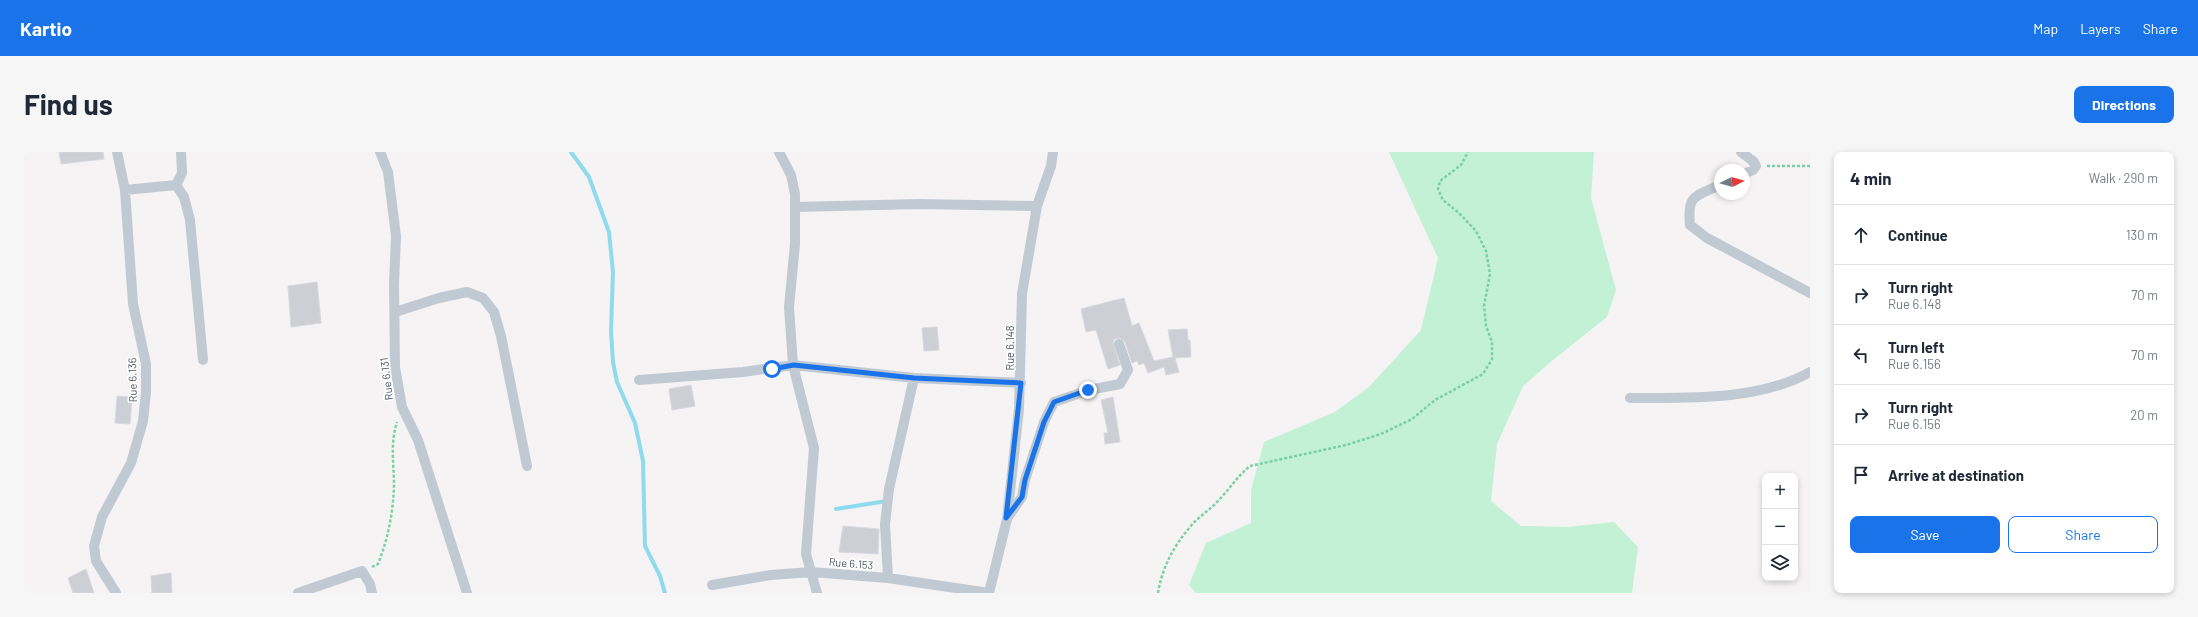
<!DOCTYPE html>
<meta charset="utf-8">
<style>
body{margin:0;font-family:Barlow,sans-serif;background:#f6f6f7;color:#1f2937}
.controls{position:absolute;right:12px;bottom:12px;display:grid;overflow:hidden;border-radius:8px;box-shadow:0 2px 6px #0003}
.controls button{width:36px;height:36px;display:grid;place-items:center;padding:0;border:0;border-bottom:1px solid #e0e1e3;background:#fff;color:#1f2937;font:20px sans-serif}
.compass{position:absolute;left:1690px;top:12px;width:36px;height:36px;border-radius:50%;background:#fff;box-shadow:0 2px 6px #0003;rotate:84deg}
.stop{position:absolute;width:12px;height:12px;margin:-9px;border:3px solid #1a73e8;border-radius:50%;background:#fff}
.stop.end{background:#1a73e8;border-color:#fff;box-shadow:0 1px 4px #0008}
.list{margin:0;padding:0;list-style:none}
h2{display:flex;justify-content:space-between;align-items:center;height:52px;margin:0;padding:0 16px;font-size:17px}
h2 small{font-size:13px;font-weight:400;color:#747a83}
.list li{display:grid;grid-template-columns:26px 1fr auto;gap:12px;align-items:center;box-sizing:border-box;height:60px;padding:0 16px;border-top:1px solid #e0e1e3}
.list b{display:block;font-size:15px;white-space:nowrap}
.list p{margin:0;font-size:13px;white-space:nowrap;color:#747a83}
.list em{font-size:13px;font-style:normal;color:#747a83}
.actions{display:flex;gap:8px;padding:12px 16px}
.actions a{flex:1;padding:9px 0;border:1px solid #1a73e8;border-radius:8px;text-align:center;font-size:14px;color:#1a73e8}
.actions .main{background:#1a73e8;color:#fff}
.icon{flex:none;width:22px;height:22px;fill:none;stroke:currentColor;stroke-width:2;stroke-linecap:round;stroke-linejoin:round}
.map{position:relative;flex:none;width:1786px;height:441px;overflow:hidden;border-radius:8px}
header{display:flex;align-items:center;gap:24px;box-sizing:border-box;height:56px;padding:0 20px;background:#1a73e8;color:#fff}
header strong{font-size:19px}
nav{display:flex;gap:22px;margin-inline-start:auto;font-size:14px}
.intro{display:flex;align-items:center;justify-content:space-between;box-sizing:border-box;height:96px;padding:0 24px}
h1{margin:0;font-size:28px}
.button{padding:10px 18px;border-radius:8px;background:#1a73e8;color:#fff;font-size:14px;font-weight:700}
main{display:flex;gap:24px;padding:0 24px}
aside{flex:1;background:#fff;border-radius:8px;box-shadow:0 2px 6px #0003}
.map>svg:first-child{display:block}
</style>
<header>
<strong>Kartio</strong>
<nav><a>Map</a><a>Layers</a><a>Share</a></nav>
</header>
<div class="intro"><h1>Find us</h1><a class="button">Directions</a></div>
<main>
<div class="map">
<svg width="1786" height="441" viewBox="0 0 1786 441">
<rect width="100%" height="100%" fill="#f5f3f3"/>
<path fill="#c3f1d5" d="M 1365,0 L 1570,0 L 1567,46 L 1592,138 L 1583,165 L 1530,207 L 1499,234 L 1473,292 L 1467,349 L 1497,374 L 1543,375 L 1590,370 L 1614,395 L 1608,441 L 1172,441 L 1165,433 L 1182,391 L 1227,371 L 1227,338 L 1240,290 L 1311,260 L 1346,234 L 1397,178 L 1414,106 Z"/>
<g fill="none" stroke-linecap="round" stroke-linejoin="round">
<path stroke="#90daee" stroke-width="4" d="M 547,0 L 565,25 L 585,80 L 589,120 L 587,179 L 589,210 L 593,230 L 611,271 L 619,309 L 621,394 L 636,424 L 641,441
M 812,357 L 863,349"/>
</g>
<path fill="#cdcfd5" stroke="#d7d9de" d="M 35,0 L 79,0 L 80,7 L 37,12 Z
M 293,130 L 297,171 L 267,175 L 264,134 Z
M 1100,146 L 1108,174 L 1115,171 L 1130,209 L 1149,205 L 1144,178 L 1163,177 L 1164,188 L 1166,188 L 1167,205 L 1151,206 L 1155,220 L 1142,223 L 1140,215 L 1124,221 L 1120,211 L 1115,213 L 1113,209 L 1108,211 L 1101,190 L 1096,186 L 1090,187 L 1089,191 L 1096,213 L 1084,217 L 1072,178 L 1062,180 L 1057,157 Z
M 913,175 L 915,198 L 900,199 L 898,176 Z
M 667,233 L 671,254 L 648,258 L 645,237 Z
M 93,244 L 108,245 L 106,272 L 91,271 Z
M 1089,245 L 1096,290 L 1081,292 L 1080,281 L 1084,281 L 1077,248 Z
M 819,374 L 855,377 L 854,402 L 815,400 Z
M 62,417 L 70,441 L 49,441 L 44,426 Z
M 147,421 L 148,441 L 128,441 L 127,424 Z"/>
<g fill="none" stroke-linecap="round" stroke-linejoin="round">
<path stroke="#7ad0a6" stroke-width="2.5" stroke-dasharray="3 2" stroke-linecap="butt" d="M 1743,14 L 1786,14
M 348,415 L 354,412 C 364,387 369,361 370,334 C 370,313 366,291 373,270
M 1134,441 C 1138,416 1149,395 1166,375 C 1174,365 1186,358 1195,348 C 1206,336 1214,324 1226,314 L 1322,293 L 1357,282 L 1388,267 L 1411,248 L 1459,222 L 1468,207 L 1468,190 L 1462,174 L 1460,154 L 1466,122 L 1462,99 L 1452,79 L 1435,61 L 1419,48 L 1414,37 L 1416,29 L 1437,13 L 1444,0"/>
<path stroke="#c1cad2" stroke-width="10" d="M 356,0 L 364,20 L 372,84 L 370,132 L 371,215 L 378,255 L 394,288 L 443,441
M 755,0 L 767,23 L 771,42 L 771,92 L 765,155 L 769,213 L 790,296 L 782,402 L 793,441
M 1717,0 L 1730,10 L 1732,14 L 1729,18 L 1720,22
M 152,33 L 158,21 L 157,0
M 1696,33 C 1671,45 1663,42 1666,73 L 1683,86 L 1786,141
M 101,38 L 152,33 L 160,45 L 166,68 L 179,208
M 771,55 L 895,52 L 1013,54
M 371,160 L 415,146 L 443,140 L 459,146 L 470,160 L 477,184 L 503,314
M 615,228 L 719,220 L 769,213 L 890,226 L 997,231
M 1606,246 C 1664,246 1734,249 1786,220
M 984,365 L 998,345 L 1001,328 L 1020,270 L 1030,250 L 1065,238 L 1096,232 L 1104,218 L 1095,192
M 864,426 L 861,372 L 865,337 L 890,226
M 688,433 L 747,423 L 787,420 L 864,426 L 965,441
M 92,441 L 72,409 L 70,394 L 78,365 L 107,311 L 119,269 L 122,240 L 122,212 L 109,152 L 101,38 L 93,0
M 274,441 L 338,419 L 346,432 L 348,441
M 965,441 L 983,367 L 995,257 L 998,142 L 1013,54 L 1027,14 L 1029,0"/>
</g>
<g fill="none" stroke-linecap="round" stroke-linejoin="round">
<path stroke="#1a73e8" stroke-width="5" d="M 748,217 L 770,213 L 890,226 L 997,231 L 982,366 L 998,345 L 1001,328 L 1020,270 L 1030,250 L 1064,238"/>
</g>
<g text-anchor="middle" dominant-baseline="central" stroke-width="3.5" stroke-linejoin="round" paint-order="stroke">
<g font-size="11" fill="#4a5661" stroke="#fff">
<text transform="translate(985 196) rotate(-90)">Rue 6.148</text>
<text transform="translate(362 227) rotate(-97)">Rue 6.131</text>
<text transform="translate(108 228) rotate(-91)">Rue 6.136</text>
<text transform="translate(827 411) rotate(5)">Rue 6.153</text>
</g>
</g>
</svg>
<div class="controls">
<button>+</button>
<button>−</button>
<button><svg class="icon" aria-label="layers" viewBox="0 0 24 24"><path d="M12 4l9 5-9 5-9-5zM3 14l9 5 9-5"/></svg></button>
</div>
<svg class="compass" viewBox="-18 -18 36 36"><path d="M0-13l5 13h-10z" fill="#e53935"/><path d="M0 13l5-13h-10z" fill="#747a83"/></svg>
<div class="stop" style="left:748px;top:217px"></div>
<div class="stop end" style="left:1064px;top:238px"></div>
</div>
<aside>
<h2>4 min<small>Walk · 290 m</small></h2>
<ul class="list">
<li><svg class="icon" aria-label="ahead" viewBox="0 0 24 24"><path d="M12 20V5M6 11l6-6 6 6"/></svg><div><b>Continue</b></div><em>130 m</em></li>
<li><svg class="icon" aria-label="right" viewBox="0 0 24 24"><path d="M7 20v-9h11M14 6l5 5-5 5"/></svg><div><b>Turn right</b><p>Rue 6.148</p></div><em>70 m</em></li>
<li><svg class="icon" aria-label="left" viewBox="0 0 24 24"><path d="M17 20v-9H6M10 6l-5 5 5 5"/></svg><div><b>Turn left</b><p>Rue 6.156</p></div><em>70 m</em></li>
<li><svg class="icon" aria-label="right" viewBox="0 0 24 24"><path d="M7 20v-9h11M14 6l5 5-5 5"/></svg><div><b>Turn right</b><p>Rue 6.156</p></div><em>20 m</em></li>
<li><svg class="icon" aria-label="arrive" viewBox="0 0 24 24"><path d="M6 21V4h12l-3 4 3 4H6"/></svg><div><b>Arrive at destination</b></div></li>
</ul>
<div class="actions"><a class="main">Save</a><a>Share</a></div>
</aside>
</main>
